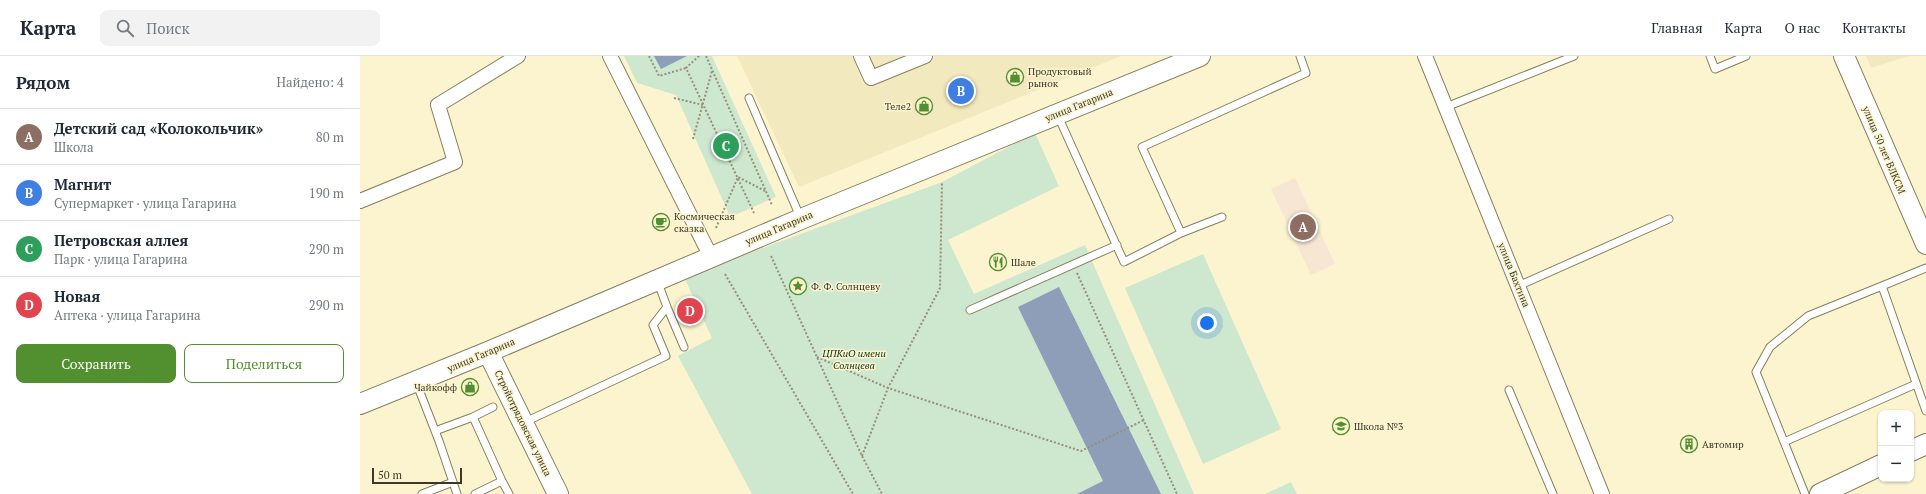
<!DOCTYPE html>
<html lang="ru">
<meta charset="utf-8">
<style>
body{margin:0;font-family:"PT Serif",serif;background:#f2f2f3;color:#1f2937}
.controls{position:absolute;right:12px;bottom:12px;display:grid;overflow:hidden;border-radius:8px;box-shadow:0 1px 3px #0004}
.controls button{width:36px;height:36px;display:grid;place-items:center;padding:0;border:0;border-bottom:1px solid #e0e1e3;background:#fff;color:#1f2937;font:20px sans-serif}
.scale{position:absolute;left:12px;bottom:10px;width:90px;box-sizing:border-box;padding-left:4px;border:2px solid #3b382a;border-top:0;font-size:11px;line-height:14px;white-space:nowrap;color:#3b382a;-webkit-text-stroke:3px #fcf4cf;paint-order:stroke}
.you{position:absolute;left:847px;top:267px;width:14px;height:14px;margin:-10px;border:3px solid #fff;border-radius:50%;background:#1a73e8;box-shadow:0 0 0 6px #1a73e833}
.badge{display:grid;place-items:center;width:26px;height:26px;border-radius:50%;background:#528f2e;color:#fff;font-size:13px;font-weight:700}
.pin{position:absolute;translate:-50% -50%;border:2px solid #fff;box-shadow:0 1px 4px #0006}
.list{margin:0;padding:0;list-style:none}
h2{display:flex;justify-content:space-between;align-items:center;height:52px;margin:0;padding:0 16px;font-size:17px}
h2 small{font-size:13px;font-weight:400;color:#747a83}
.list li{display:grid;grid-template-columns:26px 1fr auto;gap:12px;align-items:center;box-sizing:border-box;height:56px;padding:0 16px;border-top:1px solid #e0e1e3}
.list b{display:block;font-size:15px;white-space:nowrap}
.list p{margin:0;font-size:13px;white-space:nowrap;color:#747a83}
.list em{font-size:13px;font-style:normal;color:#747a83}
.actions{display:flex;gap:8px;padding:12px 16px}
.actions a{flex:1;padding:9px 0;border:1px solid #528f2e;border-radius:8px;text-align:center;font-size:14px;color:#528f2e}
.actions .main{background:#528f2e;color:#fff}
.icon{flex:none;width:22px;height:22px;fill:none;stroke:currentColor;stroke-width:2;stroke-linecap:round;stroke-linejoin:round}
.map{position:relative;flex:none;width:1566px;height:438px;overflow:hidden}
header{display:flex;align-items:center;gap:24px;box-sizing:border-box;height:56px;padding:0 20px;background:#fff;border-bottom:1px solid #e0e1e3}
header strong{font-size:19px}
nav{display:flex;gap:22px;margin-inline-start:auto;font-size:14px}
.search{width:280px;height:36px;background:#f2f2f3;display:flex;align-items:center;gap:10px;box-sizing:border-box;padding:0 14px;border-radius:8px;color:#747a83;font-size:15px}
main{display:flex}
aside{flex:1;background:#fff}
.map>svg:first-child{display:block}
</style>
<header>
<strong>Карта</strong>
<div class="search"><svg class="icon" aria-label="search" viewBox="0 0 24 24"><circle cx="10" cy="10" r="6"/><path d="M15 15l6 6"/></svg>Поиск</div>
<nav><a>Главная</a><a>Карта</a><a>О нас</a><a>Контакты</a></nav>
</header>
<main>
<aside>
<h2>Рядом<small>Найдено: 4</small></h2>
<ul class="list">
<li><span class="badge" style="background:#8d6e63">A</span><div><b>Детский сад «Колокольчик»</b><p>Школа</p></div><em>80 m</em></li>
<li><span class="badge" style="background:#3f7fe0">B</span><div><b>Магнит</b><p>Супермаркет · улица Гагарина</p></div><em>190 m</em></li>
<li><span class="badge" style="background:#2e9e5b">C</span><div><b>Петровская аллея</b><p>Парк · улица Гагарина</p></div><em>290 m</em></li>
<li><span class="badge" style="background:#e0444e">D</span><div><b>Новая</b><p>Аптека · улица Гагарина</p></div><em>290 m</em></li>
</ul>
<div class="actions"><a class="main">Сохранить</a><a>Поделиться</a></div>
</aside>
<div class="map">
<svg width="1566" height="438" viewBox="0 0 1566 438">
<rect width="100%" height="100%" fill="#fcf4cf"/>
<path fill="#f3e9be" d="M 377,0 L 761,0 L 439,131 Z
M 1506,0 L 1549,0 L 1511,12 Z"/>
<path fill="#f8e6d5" d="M 935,122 L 975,208 L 951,219 L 911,133 Z"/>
<path fill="#cee7cf" d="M 264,0 L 352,0 L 416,141 L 363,164 L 368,156 L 316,39 L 277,27 Z
M 675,77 L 699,130 L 588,184 L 614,238 L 725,189 L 834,438 L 392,438 L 318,300 L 352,282 L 324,221 L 582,126 Z
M 843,198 L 921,373 L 843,408 L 765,232 Z
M 931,426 L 937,438 L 905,438 Z"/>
<path fill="#8f9eb8" d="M 294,0 L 327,0 L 301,13 Z
M 699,231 L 801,438 L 717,438 L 743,425 L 658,251 Z"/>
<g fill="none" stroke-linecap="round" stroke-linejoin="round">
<g stroke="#867f5e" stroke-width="9">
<path id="lane" d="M 1350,0 L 1355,13 L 1386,0
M 389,42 L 441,163
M 1086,51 L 1214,0
M 698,60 L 764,206 L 821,177 L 782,91 L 946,17 L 940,0
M 821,177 L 862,161
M 1566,212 L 1522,230 L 1566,355
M 1158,230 L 1309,163
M 307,251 L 324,291
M 610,254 L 757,189
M 56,326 L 79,385 L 97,438
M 1149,334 L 1193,438
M 113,361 L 133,351
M 165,366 L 306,300 L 293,269 L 307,251 L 297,224
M 75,375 L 113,361 L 142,425
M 1424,386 L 1556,328
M 62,438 L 93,426
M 115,438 L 142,425 L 149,438
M 1445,438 L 1396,316 L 1410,291 L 1448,260 L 1522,230"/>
</g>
<g stroke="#867f5e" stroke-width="16">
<path id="street" d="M 250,0 L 351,201
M 501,0 L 511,22 L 565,0
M 1065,0 L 1242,438
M 0,145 L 95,106 L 78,49 L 158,0"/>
</g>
<g stroke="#867f5e" stroke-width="22">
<path id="secondary" d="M 1484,0 L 1566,188
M 128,296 L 198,438
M 0,348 L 128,296 L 441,163 L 840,0
M 1551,395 L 1566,388
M 1460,438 L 1521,409"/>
</g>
<path stroke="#959077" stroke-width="2" stroke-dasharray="2 2" stroke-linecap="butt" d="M 289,0 L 299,20 L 326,12
M 339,0 L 326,12 L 394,157
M 346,0 L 412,149
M 314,42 L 343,49
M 333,83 L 352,15
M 356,172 L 378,121 L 405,135
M 411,200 L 502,400 L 522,438
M 717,217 L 817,438
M 365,218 L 493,438
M 457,301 L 528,332 L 721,395 L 784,364
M 502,400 L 528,332 L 580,232 L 582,126"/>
<use href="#lane" stroke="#fff" stroke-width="7"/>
<use href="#street" stroke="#fff" stroke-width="14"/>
<use href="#secondary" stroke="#fff" stroke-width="20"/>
</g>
<defs>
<g id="shop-ring" transform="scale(0.9)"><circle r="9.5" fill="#fcf4cf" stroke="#528f2e" stroke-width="1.5"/><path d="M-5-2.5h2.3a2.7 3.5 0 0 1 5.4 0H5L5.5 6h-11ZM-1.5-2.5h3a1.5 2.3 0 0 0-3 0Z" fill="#528f2e"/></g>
<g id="cafe-ring" transform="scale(0.9)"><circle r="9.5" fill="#fcf4cf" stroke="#528f2e" stroke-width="1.5"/><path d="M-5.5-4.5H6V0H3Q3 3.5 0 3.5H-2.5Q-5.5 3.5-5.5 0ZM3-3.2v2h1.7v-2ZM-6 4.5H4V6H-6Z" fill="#528f2e"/></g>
<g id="restaurant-ring" transform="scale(0.9)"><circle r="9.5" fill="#fcf4cf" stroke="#528f2e" stroke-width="1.5"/><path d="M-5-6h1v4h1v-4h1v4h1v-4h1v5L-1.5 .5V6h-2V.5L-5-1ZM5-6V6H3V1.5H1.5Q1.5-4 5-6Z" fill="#528f2e"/></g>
<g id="sight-ring" transform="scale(0.9)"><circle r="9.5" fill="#fcf4cf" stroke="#528f2e" stroke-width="1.5"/><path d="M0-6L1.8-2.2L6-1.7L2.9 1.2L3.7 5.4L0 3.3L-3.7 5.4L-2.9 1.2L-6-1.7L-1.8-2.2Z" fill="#528f2e"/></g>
<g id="school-ring" transform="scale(0.9)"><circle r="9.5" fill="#fcf4cf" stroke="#528f2e" stroke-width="1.5"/><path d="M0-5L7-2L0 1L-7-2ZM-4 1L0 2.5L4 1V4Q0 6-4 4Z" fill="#528f2e"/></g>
<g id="building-ring" transform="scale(0.9)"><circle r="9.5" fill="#fcf4cf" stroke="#528f2e" stroke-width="1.5"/><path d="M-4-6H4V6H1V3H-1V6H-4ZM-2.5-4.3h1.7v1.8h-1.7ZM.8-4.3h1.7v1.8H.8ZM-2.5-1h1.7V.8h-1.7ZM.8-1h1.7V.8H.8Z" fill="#528f2e"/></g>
</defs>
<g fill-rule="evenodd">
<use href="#shop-ring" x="655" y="21"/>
<use href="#shop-ring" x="564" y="50"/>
<use href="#cafe-ring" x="301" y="166"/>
<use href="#restaurant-ring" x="638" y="206"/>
<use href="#sight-ring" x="438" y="230"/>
<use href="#shop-ring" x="110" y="331"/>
<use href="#school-ring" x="981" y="370"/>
<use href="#building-ring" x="1329" y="388"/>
</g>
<g text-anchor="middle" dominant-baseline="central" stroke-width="3" stroke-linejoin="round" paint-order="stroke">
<g font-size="10" fill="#3b382a" stroke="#fcf4cf" text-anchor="start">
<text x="668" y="15">Продуктовый<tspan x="668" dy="12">рынок</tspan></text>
<text x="551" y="50" text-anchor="end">Теле2</text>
<text x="314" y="160">Космическая<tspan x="314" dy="12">сказка</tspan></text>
<text x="651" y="206">Шале</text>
<text x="451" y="230">Ф. Ф. Солнцеву</text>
<text x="97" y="331" text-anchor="end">Чайкофф</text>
<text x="994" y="370">Школа №3</text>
<text x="1342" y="388">Автомир</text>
</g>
<g font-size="10" fill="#3b382a" stroke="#fcf4cf">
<text transform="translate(719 49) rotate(-22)">улица Гагарина</text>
<text transform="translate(1524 94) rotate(67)">улица 50 лет ВЛКСМ</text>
<text transform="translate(419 172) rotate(-23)">улица Гагарина</text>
<text transform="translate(1154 219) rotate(68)">улица Бахтина</text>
<text transform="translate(121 299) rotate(-23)">улица Гагарина</text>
<text transform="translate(163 367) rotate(64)">Стройотрядовская улица</text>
</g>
<g font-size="10" font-style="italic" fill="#0c3312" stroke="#fcf4cf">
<text x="494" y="297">ЦПКиО имени<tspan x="494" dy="12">Солнцева</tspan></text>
</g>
</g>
</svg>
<div class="controls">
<button>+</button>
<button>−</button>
</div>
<div class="scale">50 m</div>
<div class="you"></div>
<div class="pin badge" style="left:943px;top:171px;background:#8d6e63">A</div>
<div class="pin badge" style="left:601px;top:35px;background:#3f7fe0">B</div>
<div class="pin badge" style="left:366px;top:90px;background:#2e9e5b">C</div>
<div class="pin badge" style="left:330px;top:255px;background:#e0444e">D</div>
</div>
</main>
